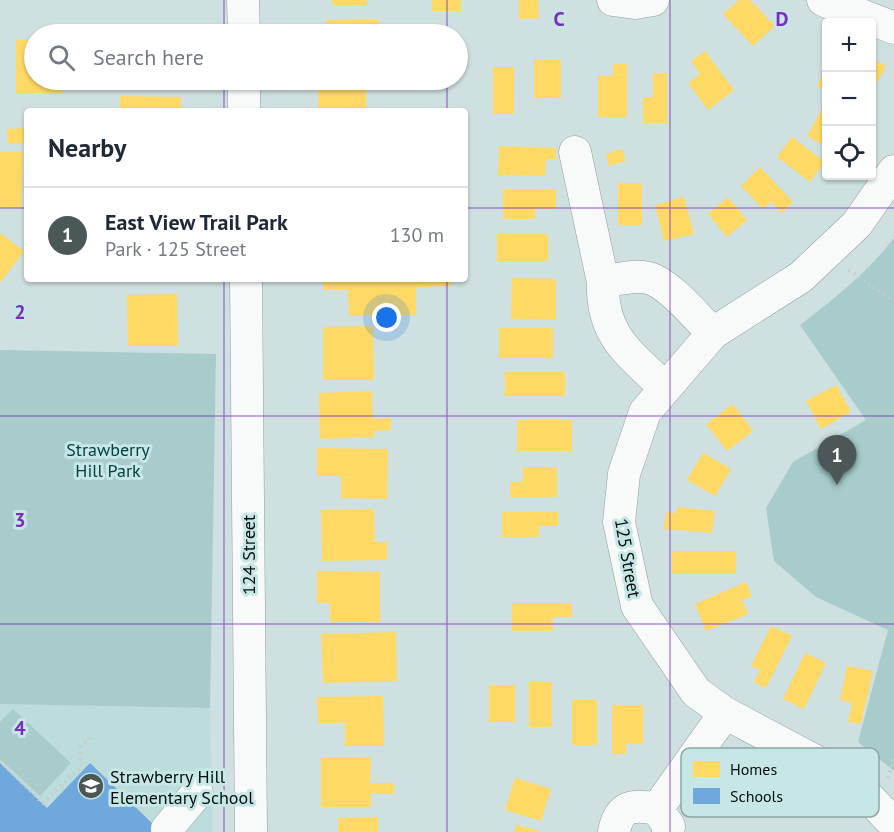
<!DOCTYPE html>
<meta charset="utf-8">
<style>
body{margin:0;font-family:"PT Sans",sans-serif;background:#f2f2f3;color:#1f2937}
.controls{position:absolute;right:18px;top:18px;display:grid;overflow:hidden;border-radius:6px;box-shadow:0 2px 4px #0004}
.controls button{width:54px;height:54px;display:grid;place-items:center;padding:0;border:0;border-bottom:2px solid #e0e1e3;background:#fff;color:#1f2937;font:30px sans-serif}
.you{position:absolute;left:387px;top:318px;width:21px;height:21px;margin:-15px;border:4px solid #fff;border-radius:50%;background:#1a73e8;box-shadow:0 0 0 9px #1a73e833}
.badge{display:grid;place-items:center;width:39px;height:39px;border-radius:50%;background:#4b5857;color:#fff;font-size:20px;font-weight:700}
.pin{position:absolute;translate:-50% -50px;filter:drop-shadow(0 2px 3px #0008)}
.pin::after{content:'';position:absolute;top:32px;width:21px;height:18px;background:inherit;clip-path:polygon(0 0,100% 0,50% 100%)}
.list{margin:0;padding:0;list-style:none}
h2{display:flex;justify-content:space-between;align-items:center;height:78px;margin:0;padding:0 24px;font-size:26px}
h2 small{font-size:20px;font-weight:400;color:#747a83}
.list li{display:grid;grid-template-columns:39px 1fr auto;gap:18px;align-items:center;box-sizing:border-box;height:96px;padding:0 24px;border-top:2px solid #e0e1e3}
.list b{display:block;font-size:22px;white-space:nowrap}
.list p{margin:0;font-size:20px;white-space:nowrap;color:#747a83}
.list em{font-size:20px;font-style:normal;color:#747a83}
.icon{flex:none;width:33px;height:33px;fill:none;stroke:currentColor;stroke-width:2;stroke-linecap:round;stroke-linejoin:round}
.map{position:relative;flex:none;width:894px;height:832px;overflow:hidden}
.search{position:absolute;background:#fff;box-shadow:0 2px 4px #0004;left:24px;top:24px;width:444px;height:66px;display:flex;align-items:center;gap:15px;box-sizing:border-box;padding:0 21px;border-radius:33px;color:#747a83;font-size:22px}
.panel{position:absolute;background:#fff;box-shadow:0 2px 4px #0004;left:24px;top:108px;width:444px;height:174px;border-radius:6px}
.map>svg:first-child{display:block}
</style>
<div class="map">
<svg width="894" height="832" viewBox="0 0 894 832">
<rect width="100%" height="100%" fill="#cee0df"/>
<path fill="#bddddc" d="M 0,704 L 210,708 L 213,832 L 0,832 Z"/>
<path fill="#a7cccb" d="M 894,238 L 894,771 L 858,742 L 888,630 L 816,597 L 774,561 L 766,508 L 793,462 L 866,420 L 800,325 C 834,299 868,272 894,238 Z
M 0,350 L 216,354 L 210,708 L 0,704 Z
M 13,709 L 71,763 L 40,796 L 0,759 L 0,722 Z"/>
<path fill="#ffd966" d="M 332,0 L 367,0 L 367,5 L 332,5 Z
M 432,0 L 461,0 L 461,11 L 432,11 Z
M 519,0 L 538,0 L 539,18 L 519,19 Z
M 739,0 L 750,0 L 775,26 L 753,46 L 723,14 Z
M 379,19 L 379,34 L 326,34 L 326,20 Z
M 118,26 L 181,26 L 181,34 L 118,34 Z
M 16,40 L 34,40 L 34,80 L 63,80 L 63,93 L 16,93 Z
M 705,51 L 734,90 L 708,110 L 688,83 L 700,74 L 691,61 Z
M 872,59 L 886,66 L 877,83 L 872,80 Z
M 534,60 L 561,60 L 561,98 L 534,98 Z
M 613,64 L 627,64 L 627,117 L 598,117 L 598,76 L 613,76 Z
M 493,67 L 514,67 L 514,114 L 493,114 Z
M 826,67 L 826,91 L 817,86 Z
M 653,73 L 667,73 L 667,123 L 643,123 L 643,97 L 653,97 Z
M 318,82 L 366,82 L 366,111 L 318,111 Z
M 120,96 L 181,97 L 181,111 L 120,111 Z
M 824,106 L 826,107 L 826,147 L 807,136 Z
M 27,128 L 27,143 L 8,144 L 7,129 Z
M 792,137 L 825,162 L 810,182 L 777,157 Z
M 499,146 L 556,148 L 556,159 L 546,159 L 545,176 L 498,175 Z
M 622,149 L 626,161 L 609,166 L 606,154 Z
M 0,152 L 23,152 L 21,208 L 0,207 Z
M 760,167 L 793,202 L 782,213 L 771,202 L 763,209 L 741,186 Z
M 618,183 L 642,183 L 642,225 L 618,225 Z
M 503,189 L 556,189 L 556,209 L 535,209 L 535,219 L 503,219 Z
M 684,197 L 694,234 L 664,241 L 655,205 Z
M 728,197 L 747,220 L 727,237 L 708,214 Z
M 0,233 L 24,251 L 0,283 Z
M 497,234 L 548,234 L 548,261 L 497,261 Z
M 512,278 L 556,279 L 556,320 L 511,319 Z
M 323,279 L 451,279 L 451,286 L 416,287 L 416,315 L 349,316 L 348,290 L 323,290 Z
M 177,294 L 178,346 L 128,346 L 127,295 Z
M 373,326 L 374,380 L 323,380 L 323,327 Z
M 499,328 L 553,328 L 553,358 L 499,358 Z
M 505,372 L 565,372 L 565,396 L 505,396 Z
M 836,385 L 851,412 L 821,429 L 806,401 Z
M 372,391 L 373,419 L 391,418 L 391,430 L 374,431 L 374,437 L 320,439 L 319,393 Z
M 733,404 L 753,431 L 727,451 L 706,424 Z
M 517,420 L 572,420 L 572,451 L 517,451 Z
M 317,448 L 388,449 L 387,499 L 341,498 L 341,476 L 317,476 Z
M 703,453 L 731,469 L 715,496 L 687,480 Z
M 523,467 L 557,467 L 557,497 L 510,497 L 510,482 L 523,482 Z
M 677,507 L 715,511 L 712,533 L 664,529 L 666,512 L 677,513 Z
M 374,509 L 375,542 L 387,542 L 387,560 L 322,561 L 321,510 Z
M 502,512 L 558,512 L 558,526 L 539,526 L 539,537 L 502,537 Z
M 672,551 L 736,551 L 736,573 L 672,573 Z
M 317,571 L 380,572 L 380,622 L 330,622 L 330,603 L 317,603 Z
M 746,582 L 752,596 L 742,600 L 748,614 L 706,631 L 695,604 Z
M 512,603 L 572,603 L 572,617 L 553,617 L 553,631 L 512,631 Z
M 771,626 L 792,636 L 766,688 L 754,682 L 760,670 L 751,666 Z
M 396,632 L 397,681 L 323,683 L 321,634 Z
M 805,653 L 826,663 L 804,709 L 783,699 Z
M 847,666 L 873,671 L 861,724 L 848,722 L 852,703 L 840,700 Z
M 529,682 L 552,682 L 552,727 L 529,727 Z
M 489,685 L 515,685 L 515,722 L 489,722 Z
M 383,696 L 384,746 L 345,746 L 345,723 L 318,723 L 317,697 Z
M 572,700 L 597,700 L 597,745 L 572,745 Z
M 612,705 L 643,705 L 643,744 L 626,744 L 626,754 L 612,754 Z
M 321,757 L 371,757 L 370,783 L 394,783 L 394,794 L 371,793 L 371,807 L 321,807 Z
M 515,778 L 551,789 L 541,821 L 505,810 Z
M 378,817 L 378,832 L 338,832 L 338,818 Z
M 516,825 L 540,831 L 540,832 L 514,832 Z"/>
<path fill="#6fa8dc" d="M 0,763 L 47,808 L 90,763 L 156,827 L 151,832 L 0,832 Z"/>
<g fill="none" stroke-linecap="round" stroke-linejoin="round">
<g stroke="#909e9e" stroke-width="33">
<path id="minor" d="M 243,0 L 244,34
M 613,0 L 635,3 L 653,0
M 823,0 L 894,28
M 244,80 L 244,111
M 575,152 L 603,282 C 601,337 631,354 665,388
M 894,171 L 857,224 L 801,277 L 713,333 L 645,412 L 624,474 L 619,522 L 637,606 L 696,692 L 725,713 L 853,781 L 894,824
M 246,279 L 251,832
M 603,282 C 618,279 640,273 654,280 C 675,290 696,317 713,333
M 657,809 L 725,713
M 167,829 L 197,793
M 614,832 C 619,805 633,804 657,809 L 669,826 L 668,832"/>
</g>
<path stroke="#c6cbcb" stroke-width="4" stroke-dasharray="1.5 4.5" stroke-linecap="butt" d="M 849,270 L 894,301
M 0,761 L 43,803 L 81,767 L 81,746 L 90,738
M 888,778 L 894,755
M 142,809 L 151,801"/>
<use href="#minor" stroke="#f8fafa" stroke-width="32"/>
</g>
<path fill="none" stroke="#7b2cbf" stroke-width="1.5" stroke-opacity="0.55" d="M 224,0 L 224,34M 447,0 L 447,34M 670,0 L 670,832M 224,80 L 224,111M 447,80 L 447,111M 0,208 L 27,208M 465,208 L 894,208M 224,279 L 224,832M 447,279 L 447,832M 0,416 L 894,416M 0,624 L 894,624"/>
<defs>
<g id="school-disc" transform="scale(1.35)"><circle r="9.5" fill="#4b5857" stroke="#c7e7e6"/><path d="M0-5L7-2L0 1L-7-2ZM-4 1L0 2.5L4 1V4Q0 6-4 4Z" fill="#fff"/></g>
</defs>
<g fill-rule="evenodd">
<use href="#school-disc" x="91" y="786"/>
</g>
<g text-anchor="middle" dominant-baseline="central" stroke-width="6" stroke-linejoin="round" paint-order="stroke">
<g font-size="18" fill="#044040" stroke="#c7e7e6">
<text x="108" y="449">Strawberry<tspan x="108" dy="21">Hill Park</tspan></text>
</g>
<g font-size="18" fill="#040e0e" stroke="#c7e7e6">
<text transform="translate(248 555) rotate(-90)">124 Street</text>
<text transform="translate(628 558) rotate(80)">125 Street</text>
</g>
<g font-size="18" fill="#040e0e" stroke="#c7e7e6" text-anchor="start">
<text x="110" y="776">Strawberry Hill<tspan x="110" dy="21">Elementary School</tspan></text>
</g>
</g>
<rect x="681" y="748" width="198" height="69" rx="9" fill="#c7e7e6" stroke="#8ca6a5" stroke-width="1.5"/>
<rect x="693" y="761" width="27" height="16" fill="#ffd966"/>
<rect x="693" y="788" width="27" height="16" fill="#6fa8dc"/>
<g font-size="16" fill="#040e0e">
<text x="730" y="775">Homes</text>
<text x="730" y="802">Schools</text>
</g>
<g font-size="20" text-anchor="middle" font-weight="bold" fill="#7b2cbf" stroke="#c7e7e6" stroke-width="6" stroke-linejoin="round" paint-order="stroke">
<text x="559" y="26">C</text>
<text x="782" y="26">D</text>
<text x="20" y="319">2</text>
<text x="20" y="527">3</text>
<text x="20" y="735">4</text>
</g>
</svg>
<div class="controls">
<button>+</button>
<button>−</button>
<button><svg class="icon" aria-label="locate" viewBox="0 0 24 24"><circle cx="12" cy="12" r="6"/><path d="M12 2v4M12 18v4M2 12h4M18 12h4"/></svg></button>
</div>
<div class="you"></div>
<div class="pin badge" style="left:837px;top:485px">1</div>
<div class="search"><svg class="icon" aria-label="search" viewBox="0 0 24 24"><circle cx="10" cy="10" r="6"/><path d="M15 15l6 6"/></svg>Search here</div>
<section class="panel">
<h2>Nearby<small></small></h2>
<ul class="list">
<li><span class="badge">1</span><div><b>East View Trail Park</b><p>Park · 125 Street</p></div><em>130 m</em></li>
</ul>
</section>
</div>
